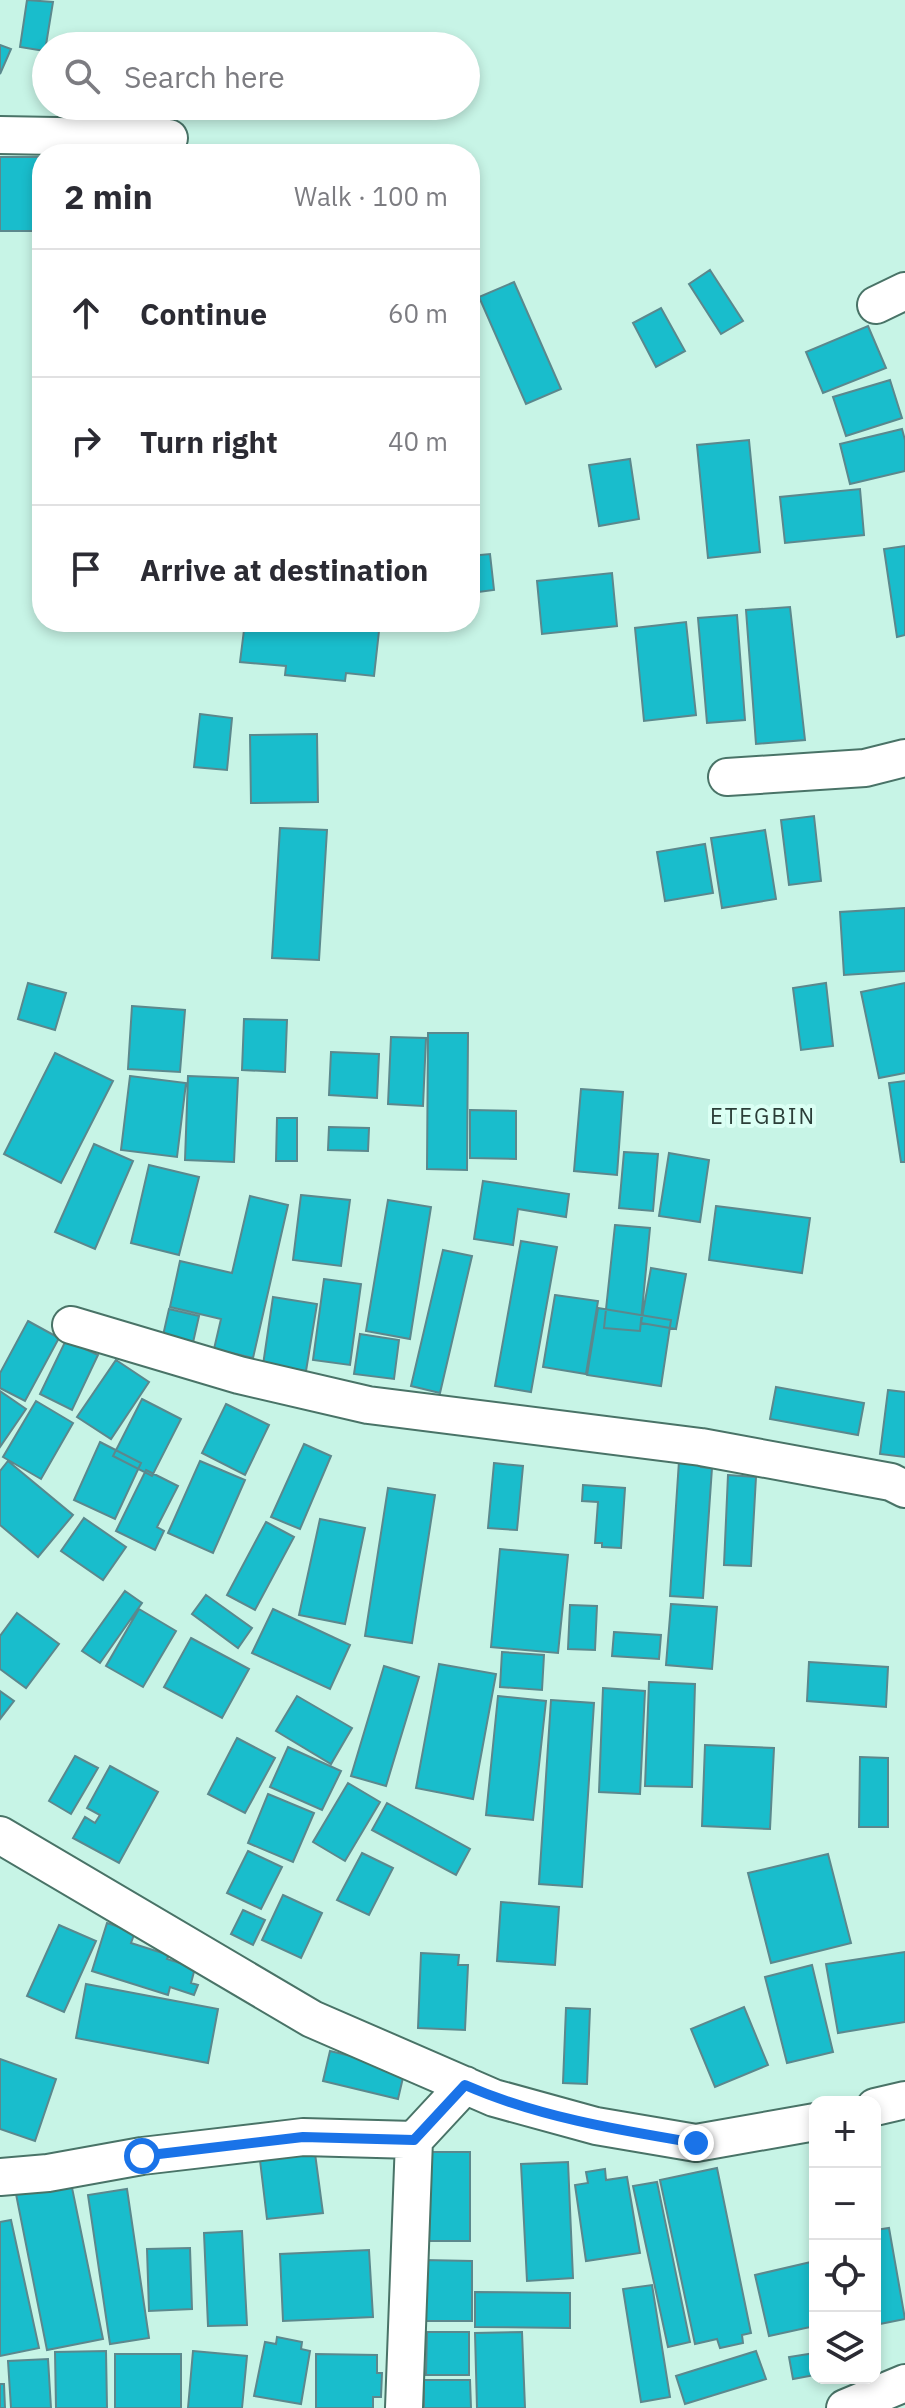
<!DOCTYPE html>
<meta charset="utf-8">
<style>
body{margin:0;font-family:"IBM Plex Sans",sans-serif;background:#f7f7f7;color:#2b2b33}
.controls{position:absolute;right:24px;bottom:24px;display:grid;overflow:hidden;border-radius:16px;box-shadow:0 4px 12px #0003}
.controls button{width:72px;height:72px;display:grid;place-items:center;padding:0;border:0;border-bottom:2px solid #e1e1e2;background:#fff;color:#2b2b33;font:40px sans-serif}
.stop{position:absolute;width:24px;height:24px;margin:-18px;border:6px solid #1a73e8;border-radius:50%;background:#fff}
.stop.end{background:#1a73e8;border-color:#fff;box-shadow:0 2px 8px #0008}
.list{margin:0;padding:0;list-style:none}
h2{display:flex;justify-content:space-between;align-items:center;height:104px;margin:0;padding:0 32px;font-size:34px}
h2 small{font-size:26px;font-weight:400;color:#7c7c81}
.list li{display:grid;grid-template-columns:52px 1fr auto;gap:24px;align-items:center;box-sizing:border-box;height:128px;padding:0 32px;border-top:2px solid #e1e1e2}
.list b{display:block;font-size:30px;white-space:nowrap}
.list em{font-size:26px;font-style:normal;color:#7c7c81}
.icon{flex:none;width:44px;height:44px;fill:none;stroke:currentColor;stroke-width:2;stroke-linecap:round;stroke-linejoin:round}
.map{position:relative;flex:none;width:905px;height:2408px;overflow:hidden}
.search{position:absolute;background:#fff;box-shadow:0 4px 12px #0003;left:32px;top:32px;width:448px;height:88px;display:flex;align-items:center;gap:20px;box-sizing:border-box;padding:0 28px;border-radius:44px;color:#7c7c81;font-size:30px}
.panel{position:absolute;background:#fff;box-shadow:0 4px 12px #0003;left:32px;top:144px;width:448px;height:488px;border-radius:32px}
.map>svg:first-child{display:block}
</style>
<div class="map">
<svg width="905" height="2408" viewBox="0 0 905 2408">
<rect width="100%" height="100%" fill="#c7f4e6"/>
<path fill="#19bdcc" stroke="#5b888d" stroke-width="2" d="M 27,0 L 53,2 L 45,51 L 20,47 Z
M 0,45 L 11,49 L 0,74 Z
M 0,157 L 42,157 L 42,231 L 0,231 Z
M 710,270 L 743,321 L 721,334 L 689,284 Z
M 514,282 L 561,389 L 526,404 L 479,297 Z
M 661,308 L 685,351 L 656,367 L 633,323 Z
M 868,326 L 886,368 L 823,393 L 806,352 Z
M 890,380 L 902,418 L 846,436 L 833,397 Z
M 902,429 L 905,440 L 905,471 L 850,484 L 840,444 Z
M 749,440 L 760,552 L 708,558 L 697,445 Z
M 630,459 L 639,519 L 599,526 L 589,465 Z
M 860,489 L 864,535 L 785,543 L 780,497 Z
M 905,546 L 905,635 L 897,637 L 884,549 Z
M 490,554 L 494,590 L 470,593 L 470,556 Z
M 612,573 L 617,626 L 542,634 L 537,581 Z
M 790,607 L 805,740 L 756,744 L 746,610 Z
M 737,615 L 745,720 L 707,723 L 698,618 Z
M 245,622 L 380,622 L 374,676 L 346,673 L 345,681 L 285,675 L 286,666 L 240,662 Z
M 686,622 L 696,715 L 644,721 L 635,628 Z
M 200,714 L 232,718 L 227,770 L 194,767 Z
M 317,734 L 318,802 L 251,803 L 250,735 Z
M 814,816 L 821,881 L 789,885 L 781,820 Z
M 280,828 L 327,830 L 319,960 L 272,958 Z
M 765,830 L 776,899 L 722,908 L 711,838 Z
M 705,844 L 713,893 L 665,901 L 657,852 Z
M 905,908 L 905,971 L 844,975 L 840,912 Z
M 28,983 L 66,993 L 55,1030 L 18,1019 Z
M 826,983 L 833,1046 L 801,1050 L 793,988 Z
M 905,983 L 905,1073 L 879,1078 L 861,992 Z
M 132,1006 L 185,1010 L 180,1072 L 128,1069 Z
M 244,1019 L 287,1020 L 285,1072 L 242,1070 Z
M 428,1033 L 468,1033 L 467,1170 L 427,1169 Z
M 391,1037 L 426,1038 L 423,1106 L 388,1104 Z
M 331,1052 L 379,1054 L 377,1098 L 329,1095 Z
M 55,1053 L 113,1081 L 61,1183 L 4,1154 Z
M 130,1076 L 186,1083 L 177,1157 L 121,1150 Z
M 188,1076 L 238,1078 L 234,1162 L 185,1160 Z
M 905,1081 L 905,1162 L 901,1162 L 889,1083 Z
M 581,1089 L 623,1092 L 617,1175 L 574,1171 Z
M 470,1110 L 516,1111 L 516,1159 L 470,1158 Z
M 277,1118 L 297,1118 L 297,1161 L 276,1161 Z
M 329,1127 L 369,1128 L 368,1151 L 328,1150 Z
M 94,1144 L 133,1161 L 95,1249 L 55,1232 Z
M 624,1152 L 658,1154 L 653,1211 L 619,1208 Z
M 669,1153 L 709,1160 L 700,1222 L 659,1216 Z
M 149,1165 L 199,1177 L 179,1255 L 131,1243 Z
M 483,1181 L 569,1194 L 566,1217 L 518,1209 L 513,1245 L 474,1239 Z
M 301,1195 L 350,1200 L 341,1266 L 293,1260 Z
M 250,1196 L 288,1205 L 253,1358 L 214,1349 L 221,1319 L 170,1307 L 180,1261 L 232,1273 Z
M 388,1200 L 431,1207 L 410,1339 L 366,1331 Z
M 716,1206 L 810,1218 L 802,1273 L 709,1260 Z
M 615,1225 L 650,1228 L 640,1331 L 604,1328 Z
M 521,1241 L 557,1247 L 531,1392 L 495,1386 Z
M 443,1250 L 472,1256 L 440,1393 L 411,1386 Z
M 651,1268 L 686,1274 L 676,1329 L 641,1323 Z
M 324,1279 L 361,1284 L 350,1365 L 313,1360 Z
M 555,1295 L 598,1301 L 586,1374 L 543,1367 Z
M 273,1297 L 317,1304 L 306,1371 L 263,1365 Z
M 598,1308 L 671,1320 L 661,1386 L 587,1375 Z
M 169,1309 L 199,1316 L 192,1347 L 162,1340 Z
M 28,1321 L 59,1338 L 25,1401 L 0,1388 L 0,1373 Z
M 360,1334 L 399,1340 L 394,1379 L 354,1374 Z
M 66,1340 L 98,1355 L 72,1410 L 40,1394 Z
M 116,1360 L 149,1382 L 111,1439 L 77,1417 Z
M 776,1387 L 864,1403 L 858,1435 L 770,1419 Z
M 888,1390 L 905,1392 L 905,1457 L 880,1454 Z
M 0,1391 L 26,1409 L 0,1447 Z
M 142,1399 L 181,1419 L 152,1476 L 113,1456 Z
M 36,1401 L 73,1423 L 41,1479 L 3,1457 Z
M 226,1404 L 269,1425 L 245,1475 L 202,1453 Z
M 100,1442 L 141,1463 L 115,1519 L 74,1500 Z
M 304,1444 L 331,1456 L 300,1529 L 271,1517 Z
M 8,1461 L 73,1515 L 38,1557 L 0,1525 L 0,1471 Z
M 200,1461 L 245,1480 L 213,1553 L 168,1533 Z
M 679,1461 L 701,1462 L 701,1467 L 712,1468 L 703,1598 L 670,1596 Z
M 494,1463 L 523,1466 L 517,1530 L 488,1528 Z
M 146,1470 L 178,1486 L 157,1527 L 164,1531 L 155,1550 L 116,1531 Z
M 728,1475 L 756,1477 L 751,1566 L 724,1565 Z
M 583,1485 L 625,1488 L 621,1548 L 602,1547 L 602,1543 L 595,1543 L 598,1502 L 582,1501 Z
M 388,1488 L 435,1495 L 412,1643 L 365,1636 Z
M 84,1518 L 126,1547 L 103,1580 L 61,1551 Z
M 320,1519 L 365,1528 L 345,1624 L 299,1615 Z
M 266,1522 L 294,1537 L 255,1610 L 227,1595 Z
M 500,1549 L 568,1555 L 558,1653 L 491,1647 Z
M 125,1591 L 142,1603 L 100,1663 L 82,1651 Z
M 206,1595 L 252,1628 L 238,1648 L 192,1614 Z
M 671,1604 L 717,1607 L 712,1669 L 666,1665 Z
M 570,1605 L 597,1606 L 595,1650 L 568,1649 Z
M 139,1609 L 176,1631 L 143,1687 L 106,1666 Z
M 273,1609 L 350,1645 L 330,1689 L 252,1653 Z
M 17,1613 L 59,1644 L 26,1688 L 0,1669 L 0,1636 Z
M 614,1632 L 661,1635 L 659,1659 L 612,1656 Z
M 191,1638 L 249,1669 L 222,1718 L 164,1687 Z
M 502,1652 L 544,1655 L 542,1690 L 500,1687 Z
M 809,1662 L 888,1667 L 886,1707 L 807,1701 Z
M 439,1664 L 496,1674 L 473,1799 L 416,1788 Z
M 384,1666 L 419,1677 L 386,1786 L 351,1776 Z
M 649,1682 L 695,1684 L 692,1787 L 645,1786 Z
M 603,1688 L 645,1691 L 640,1794 L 599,1792 Z
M 0,1691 L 14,1701 L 0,1719 Z
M 297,1696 L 352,1728 L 331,1764 L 276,1731 Z
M 498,1696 L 546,1701 L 533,1820 L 486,1815 Z
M 551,1700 L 594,1703 L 582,1887 L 539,1884 Z
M 237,1738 L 275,1758 L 245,1813 L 208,1794 Z
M 705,1745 L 774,1748 L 770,1829 L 702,1826 Z
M 288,1747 L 341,1771 L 322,1810 L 270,1787 Z
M 75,1756 L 98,1768 L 71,1814 L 49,1801 Z
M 860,1757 L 888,1758 L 888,1827 L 859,1827 Z
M 110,1766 L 158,1792 L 119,1863 L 73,1838 L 85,1817 L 95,1823 L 100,1815 L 87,1808 Z
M 348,1783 L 380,1802 L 345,1861 L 313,1842 Z
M 268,1794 L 314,1813 L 293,1862 L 248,1843 Z
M 387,1803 L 470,1849 L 456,1875 L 372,1830 Z
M 248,1851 L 282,1867 L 261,1909 L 227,1893 Z
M 362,1853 L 393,1868 L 369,1915 L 337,1900 Z
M 828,1854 L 851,1943 L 771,1963 L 748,1873 Z
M 283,1895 L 322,1913 L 301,1958 L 262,1940 Z
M 501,1902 L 559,1907 L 555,1965 L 497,1961 Z
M 243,1910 L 265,1920 L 253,1945 L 231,1934 Z
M 107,1923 L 135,1932 L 131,1943 L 169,1955 L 167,1959 L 195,1968 L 191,1983 L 198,1985 L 194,1995 L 170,1987 L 168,1995 L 92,1971 Z
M 59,1925 L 96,1941 L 64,2012 L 27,1996 Z
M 905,1952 L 905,2022 L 838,2033 L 826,1964 Z
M 421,1953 L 459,1955 L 458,1965 L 468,1965 L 465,2030 L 418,2028 Z
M 812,1965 L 833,2052 L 787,2063 L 765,1977 Z
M 86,1984 L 218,2009 L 208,2063 L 76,2038 Z
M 744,2007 L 768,2065 L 715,2087 L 691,2029 Z
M 566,2008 L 590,2009 L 587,2084 L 563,2083 Z
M 330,2051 L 405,2069 L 398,2099 L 323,2081 Z
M 0,2059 L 56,2079 L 35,2141 L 0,2129 Z
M 314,2146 L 323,2213 L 267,2219 L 259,2152 Z
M 430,2152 L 470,2152 L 470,2241 L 429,2241 Z
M 568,2162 L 573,2278 L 527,2281 L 521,2164 Z
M 717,2168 L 751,2333 L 742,2335 L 743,2343 L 720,2348 L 717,2339 L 695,2344 L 660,2180 Z
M 605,2169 L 606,2180 L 627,2177 L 640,2253 L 586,2261 L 575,2185 L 588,2183 L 586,2172 Z
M 70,2178 L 103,2339 L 47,2350 L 15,2189 Z
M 657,2182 L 690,2342 L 668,2347 L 633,2186 Z
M 127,2189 L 149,2338 L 110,2344 L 88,2195 Z
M 11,2220 L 39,2348 L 0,2356 L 0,2222 Z
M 889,2228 L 905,2319 L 875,2325 L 875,2230 Z
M 242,2231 L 247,2325 L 208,2326 L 204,2233 Z
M 190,2248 L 192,2309 L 149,2311 L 147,2249 Z
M 369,2250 L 373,2317 L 283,2321 L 280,2254 Z
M 424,2260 L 472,2261 L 472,2321 L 424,2321 Z
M 815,2261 L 815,2326 L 769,2336 L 755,2275 Z
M 652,2285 L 670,2397 L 641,2402 L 623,2289 Z
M 475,2292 L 570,2293 L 570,2328 L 475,2327 Z
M 427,2332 L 469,2332 L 469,2375 L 426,2375 Z
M 522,2332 L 525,2408 L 477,2408 L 475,2333 Z
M 277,2337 L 302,2342 L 301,2349 L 310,2351 L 301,2404 L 254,2396 L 265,2342 L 276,2344 Z
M 106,2351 L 107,2408 L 56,2408 L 55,2352 Z
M 193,2351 L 247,2356 L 242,2408 L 188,2408 Z
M 756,2351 L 766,2379 L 685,2404 L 676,2376 Z
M 815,2353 L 815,2375 L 793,2379 L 789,2357 Z
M 115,2354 L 181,2354 L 181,2408 L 115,2408 Z
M 316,2354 L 377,2355 L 377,2373 L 382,2373 L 381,2397 L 373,2397 L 373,2408 L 316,2408 Z
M 48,2359 L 51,2408 L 11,2408 L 8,2361 Z
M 424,2380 L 470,2380 L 471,2408 L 424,2408 Z
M 0,2384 L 4,2384 L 5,2408 L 0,2408 Z"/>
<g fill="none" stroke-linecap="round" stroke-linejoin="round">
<g stroke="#497367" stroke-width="40">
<path id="minor" d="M 0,135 L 169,138
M 876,305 L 905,291
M 727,777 L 865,768 L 905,758
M 71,1325 L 239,1375 L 368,1405 L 701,1447 L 891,1482 L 905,1489
M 0,1835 L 312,2019 L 494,2098 L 596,2126 L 696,2143 L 815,2122
M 875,2107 L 905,2100
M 0,2177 L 48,2173 L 142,2156 L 303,2137 L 414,2140
M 404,2408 L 414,2140 L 465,2085
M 845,2408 L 905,2383"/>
</g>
<use href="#minor" stroke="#fff" stroke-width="36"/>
</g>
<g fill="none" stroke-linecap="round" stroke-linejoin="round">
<path stroke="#1a73e8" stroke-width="10" d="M 142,2156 L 303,2137 L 414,2140 L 465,2085 C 538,2117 618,2130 696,2143"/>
</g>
<g text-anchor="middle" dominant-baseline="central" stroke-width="8" stroke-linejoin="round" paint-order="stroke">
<g font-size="22" letter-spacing="2" fill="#2b3d37" stroke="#dbfff4">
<text x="763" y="1115">ETEGBIN</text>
</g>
</g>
</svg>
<div class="controls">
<button>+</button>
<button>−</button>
<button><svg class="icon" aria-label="locate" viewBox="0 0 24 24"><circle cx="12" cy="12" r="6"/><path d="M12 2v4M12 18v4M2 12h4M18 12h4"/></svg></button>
<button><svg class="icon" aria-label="layers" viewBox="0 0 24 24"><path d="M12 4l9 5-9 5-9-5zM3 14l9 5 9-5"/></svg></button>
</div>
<div class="stop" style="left:142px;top:2156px"></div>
<div class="stop end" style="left:696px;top:2143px"></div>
<div class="search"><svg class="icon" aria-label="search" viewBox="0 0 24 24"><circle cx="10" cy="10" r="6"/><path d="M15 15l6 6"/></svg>Search here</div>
<section class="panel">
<h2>2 min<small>Walk · 100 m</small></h2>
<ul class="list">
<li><svg class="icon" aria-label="ahead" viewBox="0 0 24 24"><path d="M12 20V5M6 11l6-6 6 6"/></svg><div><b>Continue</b></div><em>60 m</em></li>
<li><svg class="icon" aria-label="right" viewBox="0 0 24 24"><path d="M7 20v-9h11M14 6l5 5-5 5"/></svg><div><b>Turn right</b></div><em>40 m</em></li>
<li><svg class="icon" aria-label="arrive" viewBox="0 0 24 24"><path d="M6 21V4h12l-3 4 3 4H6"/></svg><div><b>Arrive at destination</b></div></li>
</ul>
</section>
</div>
